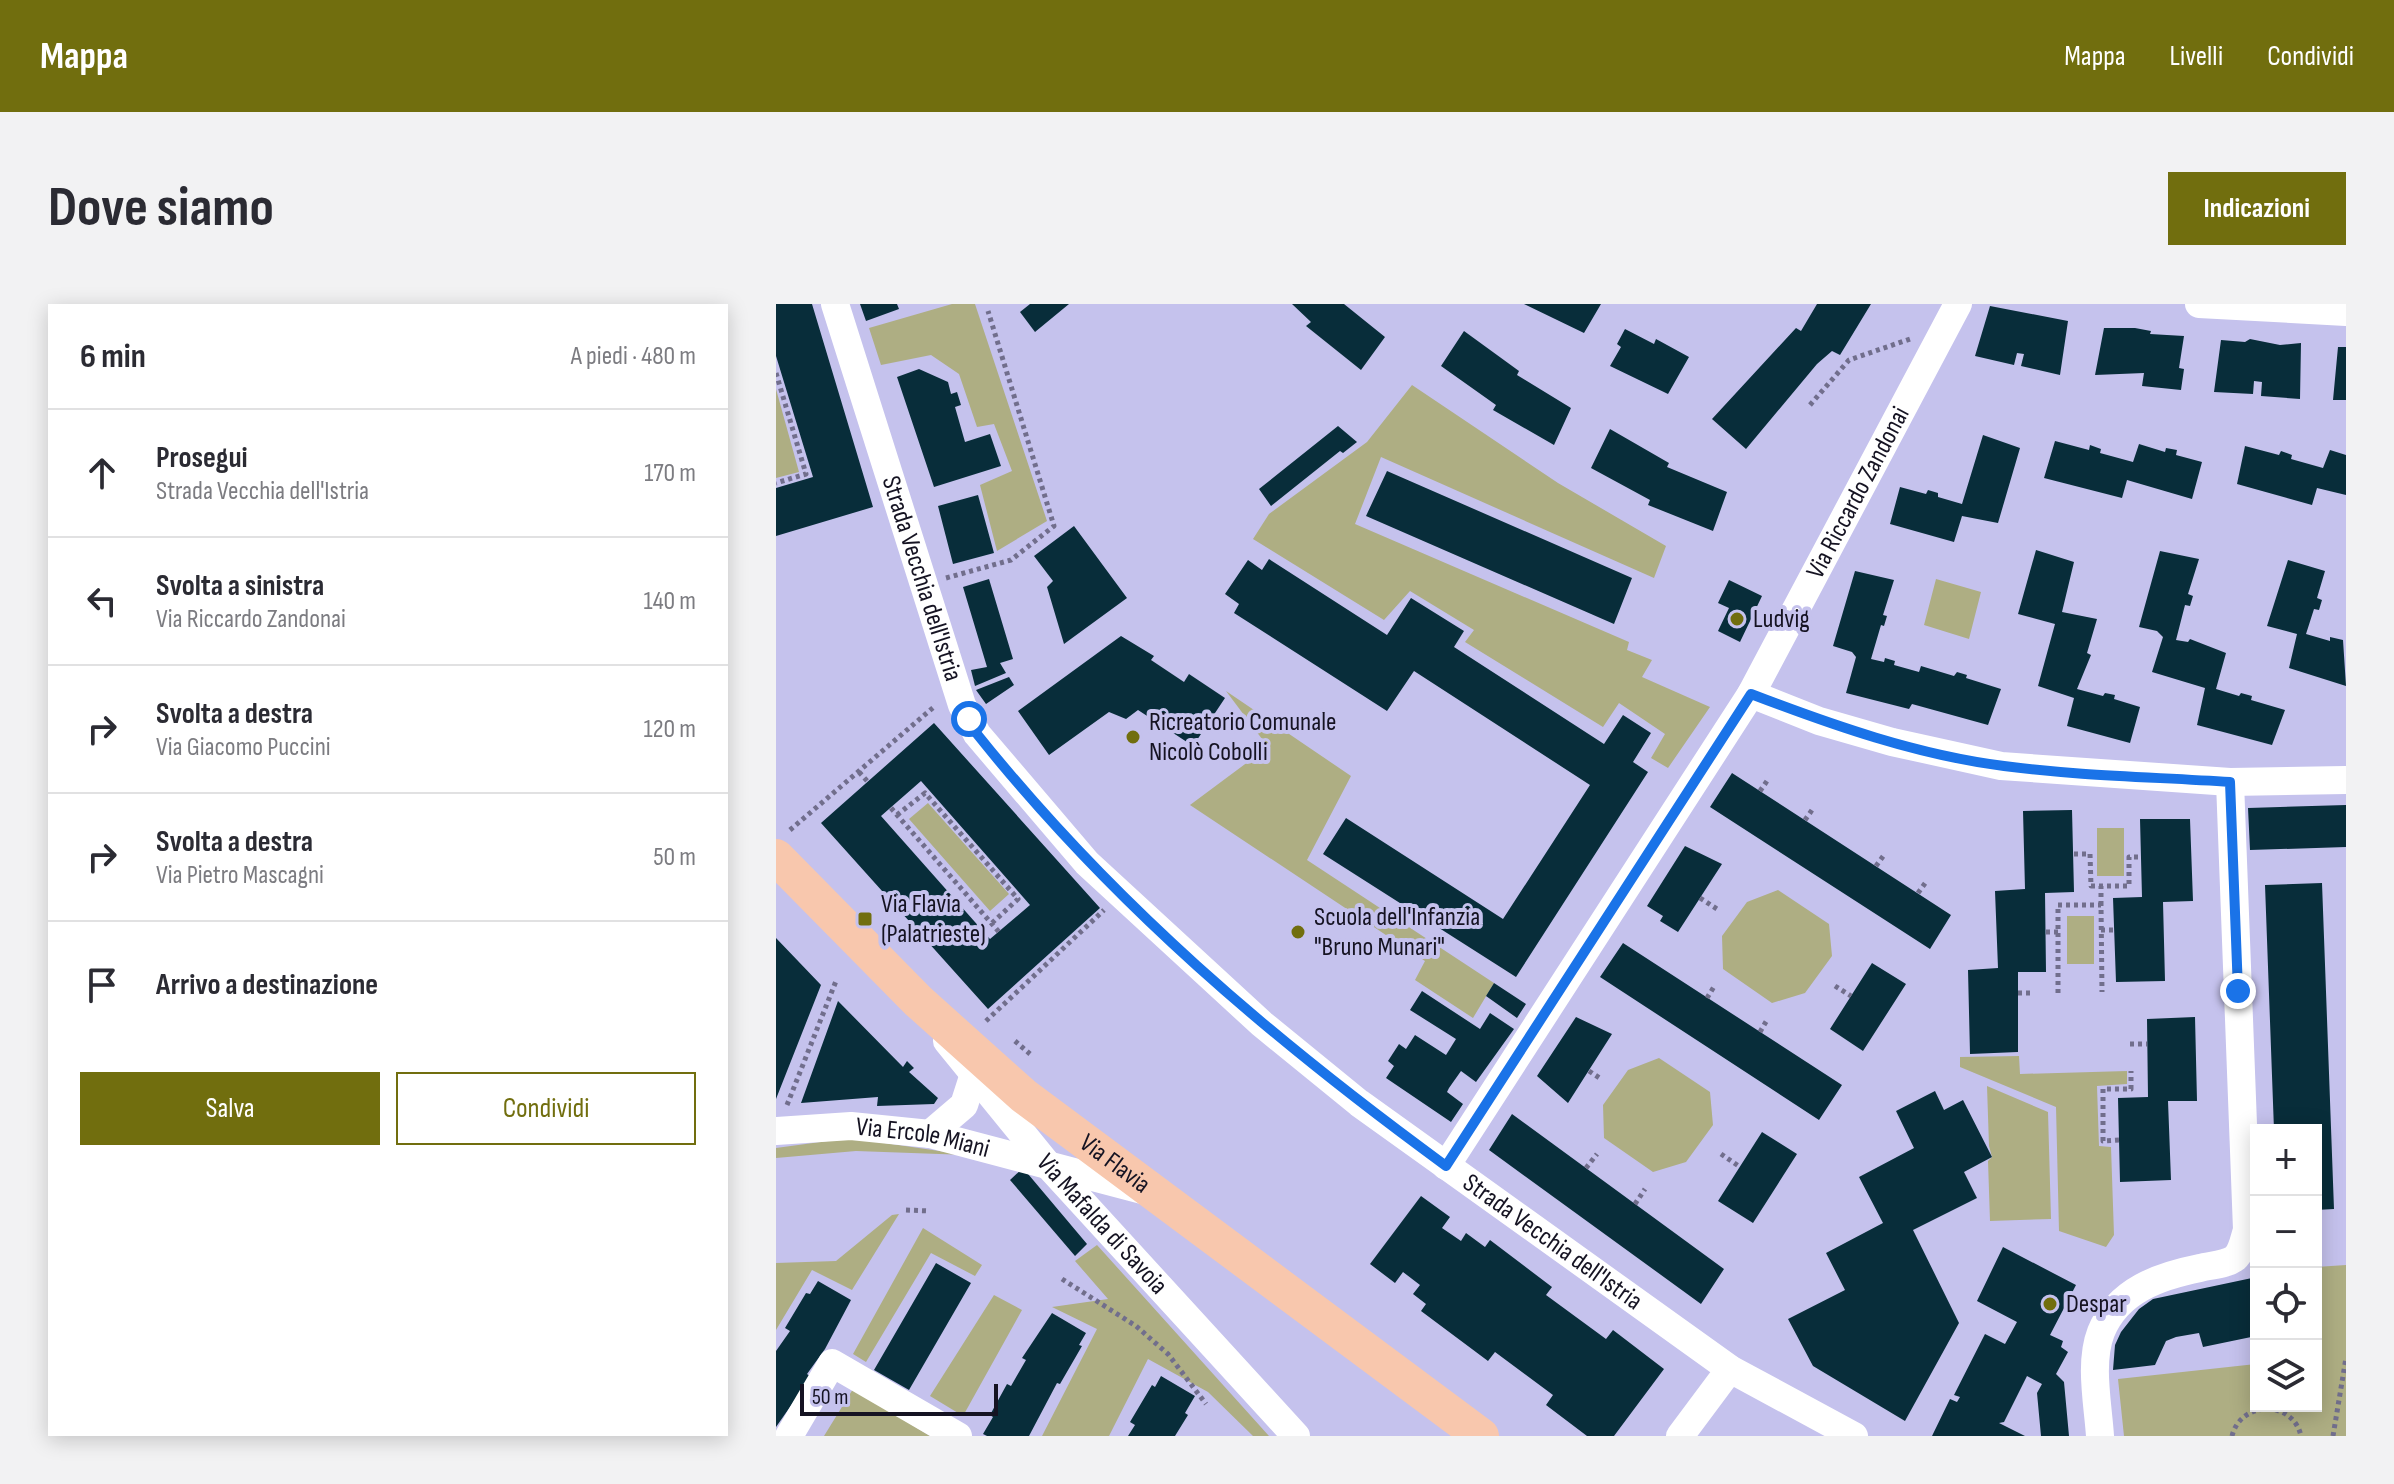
<!DOCTYPE html>
<html lang="it">
<meta charset="utf-8">
<style>
body{margin:0;font-family:"Sofia Sans Condensed",sans-serif;background:#f2f2f3;color:#2b2b33}
.controls{position:absolute;right:24px;bottom:24px;display:grid;overflow:hidden;border-radius:0px;box-shadow:0 4px 20px #0003}
.controls button{width:72px;height:72px;display:grid;place-items:center;padding:0;border:0;border-bottom:2px solid #e1e1e2;background:#fff;color:#2b2b33;font:40px sans-serif}
.scale{position:absolute;left:24px;bottom:20px;width:198px;box-sizing:border-box;padding-left:8px;border:4px solid #151322;border-top:0;font-size:22px;line-height:28px;white-space:nowrap;color:#151322;-webkit-text-stroke:6px #c5c2ed;paint-order:stroke}
.stop{position:absolute;width:24px;height:24px;margin:-18px;border:6px solid #1a73e8;border-radius:50%;background:#fff}
.stop.end{background:#1a73e8;border-color:#fff;box-shadow:0 2px 8px #0008}
.list{margin:0;padding:0;list-style:none}
h2{display:flex;justify-content:space-between;align-items:center;height:104px;margin:0;padding:0 32px;font-size:34px}
h2 small{font-size:26px;font-weight:400;color:#7c7c81}
.list li{display:grid;grid-template-columns:52px 1fr auto;gap:24px;align-items:center;box-sizing:border-box;height:128px;padding:0 32px;border-top:2px solid #e1e1e2}
.list b{display:block;font-size:30px;white-space:nowrap}
.list p{margin:0;font-size:26px;white-space:nowrap;color:#7c7c81}
.list em{font-size:26px;font-style:normal;color:#7c7c81}
.actions{display:flex;gap:16px;padding:24px 32px}
.actions a{flex:1;padding:18px 0;border:2px solid #716e0e;border-radius:0px;text-align:center;font-size:28px;color:#716e0e}
.actions .main{background:#716e0e;color:#fff}
.icon{flex:none;width:44px;height:44px;fill:none;stroke:currentColor;stroke-width:2;stroke-linecap:round;stroke-linejoin:round}
.map{position:relative;flex:none;width:1570px;height:1132px;overflow:hidden;border-radius:0px}
header{display:flex;align-items:center;gap:48px;box-sizing:border-box;height:112px;padding:0 40px;background:#716e0e;color:#fff}
header strong{font-size:38px}
nav{display:flex;gap:44px;margin-inline-start:auto;font-size:28px}
.intro{display:flex;align-items:center;justify-content:space-between;box-sizing:border-box;height:192px;padding:0 48px}
h1{margin:0;font-size:56px}
.button{padding:20px 36px;border-radius:0px;background:#716e0e;color:#fff;font-size:28px;font-weight:700}
main{display:flex;gap:48px;padding:0 48px}
aside{flex:1;background:#fff;border-radius:0px;box-shadow:0 4px 20px #0003}
.map>svg:first-child{display:block}
</style>
<header>
<strong>Mappa</strong>
<nav><a>Mappa</a><a>Livelli</a><a>Condividi</a></nav>
</header>
<div class="intro"><h1>Dove siamo</h1><a class="button">Indicazioni</a></div>
<main>
<aside>
<h2>6 min<small>A piedi · 480 m</small></h2>
<ul class="list">
<li><svg class="icon" aria-label="ahead" viewBox="0 0 24 24"><path d="M12 20V5M6 11l6-6 6 6"/></svg><div><b>Prosegui</b><p>Strada Vecchia dell'Istria</p></div><em>170 m</em></li>
<li><svg class="icon" aria-label="left" viewBox="0 0 24 24"><path d="M17 20v-9H6M10 6l-5 5 5 5"/></svg><div><b>Svolta a sinistra</b><p>Via Riccardo Zandonai</p></div><em>140 m</em></li>
<li><svg class="icon" aria-label="right" viewBox="0 0 24 24"><path d="M7 20v-9h11M14 6l5 5-5 5"/></svg><div><b>Svolta a destra</b><p>Via Giacomo Puccini</p></div><em>120 m</em></li>
<li><svg class="icon" aria-label="right" viewBox="0 0 24 24"><path d="M7 20v-9h11M14 6l5 5-5 5"/></svg><div><b>Svolta a destra</b><p>Via Pietro Mascagni</p></div><em>50 m</em></li>
<li><svg class="icon" aria-label="arrive" viewBox="0 0 24 24"><path d="M6 21V4h12l-3 4 3 4H6"/></svg><div><b>Arrivo a destinazione</b></div></li>
</ul>
<div class="actions"><a class="main">Salva</a><a>Condividi</a></div>
</aside>
<div class="map">
<svg width="1570" height="1132" viewBox="0 0 1570 1132">
<rect width="100%" height="100%" fill="#c5c2ed"/>
<path fill="#aeae83" d="M 176,0 L 199,0 L 271,217 L 221,247 L 204,181 L 236,167 L 218,120 L 201,123 L 183,70 L 155,51 L 105,61 L 93,24 Z
M 636,81 L 782,179 L 890,242 L 878,274 L 605,153 L 579,220 L 853,338 L 851,346 L 876,356 L 866,373 L 934,403 L 892,464 L 875,454 L 889,430 L 843,399 L 827,423 L 689,338 L 698,326 L 634,287 L 608,316 L 477,235 L 493,210 L 591,138 Z
M 0,85 L 23,168 L 0,174 Z
M 1160,275 L 1205,288 L 1193,335 L 1148,321 Z
M 450,387 L 575,472 L 531,556 L 718,679 L 697,714 L 639,676 L 649,657 L 414,501 L 492,443 Z
M 152,499 L 233,590 L 214,607 L 133,515 Z
M 1321,524 L 1348,524 L 1348,572 L 1321,572 Z
M 1002,586 L 1053,620 L 1056,652 L 1029,689 L 996,699 L 947,665 L 946,632 L 971,598 Z
M 1291,612 L 1318,612 L 1318,660 L 1291,660 Z
M 1243,752 L 1244,770 L 1351,767 L 1351,780 L 1321,782 L 1323,842 L 1335,843 L 1338,931 L 1330,943 L 1283,927 L 1280,803 L 1184,763 L 1184,753 Z
M 883,754 L 934,788 L 937,821 L 910,858 L 877,868 L 828,834 L 827,801 L 852,766 Z
M 1211,782 L 1272,808 L 1275,915 L 1214,917 L 1212,857 L 1216,853 L 1213,842 Z
M 74,834 L 191,851 L 80,847 L 0,854 L 0,844 Z
M 123,910 L 76,986 L 36,966 L 0,1026 L 0,959 L 60,957 L 116,911 Z
M 147,924 L 206,961 L 199,972 L 155,949 L 90,1058 L 77,1050 Z
M 321,941 L 493,1132 L 477,1132 L 432,1088 L 372,1055 L 333,1132 L 266,1132 L 321,1025 L 276,1003 L 332,995 L 299,957 Z
M 1570,961 L 1570,1132 L 1348,1132 L 1342,1075 L 1480,1060 L 1480,1102 L 1540,1102 L 1540,963 Z
M 218,991 L 246,1006 L 187,1112 L 154,1092 Z
M 77,1085 L 154,1132 L 48,1132 Z"/>
<path fill="#082d3a" fill-rule="evenodd" d="M 0,0 L 36,0 L 97,203 L 0,232 L 0,184 L 37,173 L 0,52 Z
M 84,0 L 121,0 L 123,5 L 90,17 Z
M 254,0 L 293,0 L 259,28 L 244,8 Z
M 516,0 L 568,0 L 609,33 L 585,66 L 530,22 L 535,18 Z
M 748,0 L 825,0 L 808,29 Z
M 1041,0 L 1095,0 L 1064,51 L 1056,47 L 1041,60 L 970,145 L 936,115 L 1020,24 L 1025,27 Z
M 1214,2 L 1292,17 L 1284,71 L 1245,62 L 1248,50 L 1241,49 L 1238,61 L 1199,52 Z
M 1328,24 L 1359,24 L 1375,27 L 1374,30 L 1408,32 L 1403,64 L 1408,65 L 1405,86 L 1366,82 L 1368,69 L 1319,71 Z
M 849,25 L 878,40 L 880,35 L 913,53 L 892,90 L 834,62 L 845,43 L 841,40 Z
M 688,27 L 743,67 L 741,71 L 795,104 L 778,141 L 717,106 L 720,101 L 665,62 Z
M 1474,35 L 1504,41 L 1525,39 L 1524,95 L 1485,92 L 1486,78 L 1478,77 L 1477,90 L 1438,88 L 1445,36 L 1469,38 Z
M 1562,43 L 1570,43 L 1570,96 L 1557,96 Z
M 143,65 L 172,78 L 175,90 L 181,88 L 185,101 L 179,103 L 189,138 L 214,130 L 225,162 L 158,183 L 121,73 Z
M 562,122 L 581,138 L 567,149 L 564,147 L 495,202 L 483,185 Z
M 834,125 L 893,159 L 891,163 L 951,188 L 937,227 L 872,201 L 874,196 L 815,164 Z
M 1207,131 L 1244,144 L 1222,219 L 1186,212 L 1178,238 L 1114,220 L 1124,183 L 1150,190 L 1152,186 L 1162,189 L 1162,193 L 1186,200 Z
M 1279,137 L 1313,146 L 1314,141 L 1325,145 L 1324,149 L 1357,158 L 1363,140 L 1389,148 L 1390,144 L 1401,146 L 1400,151 L 1426,158 L 1416,195 L 1351,176 L 1346,194 L 1268,174 Z
M 1469,142 L 1503,151 L 1505,147 L 1516,151 L 1515,155 L 1547,164 L 1554,146 L 1570,151 L 1570,191 L 1541,184 L 1536,201 L 1461,180 Z
M 611,167 L 856,274 L 838,320 L 590,212 Z
M 202,191 L 218,249 L 177,260 L 162,202 Z
M 298,222 L 351,294 L 288,340 L 271,283 L 277,277 L 258,252 Z
M 1260,246 L 1298,258 L 1286,308 L 1321,315 L 1311,349 L 1315,351 L 1301,385 L 1327,392 L 1329,389 L 1339,391 L 1338,395 L 1364,403 L 1354,439 L 1291,422 L 1298,394 L 1262,382 L 1279,320 L 1242,310 Z
M 1384,247 L 1423,255 L 1412,290 L 1417,292 L 1414,302 L 1409,301 L 1400,336 L 1412,338 L 1414,335 L 1450,349 L 1440,385 L 1463,392 L 1465,389 L 1476,392 L 1475,396 L 1509,406 L 1496,441 L 1421,421 L 1429,384 L 1376,368 L 1387,333 L 1381,327 L 1363,323 Z
M 493,255 L 611,331 L 635,294 L 688,327 L 678,343 L 828,440 L 847,411 L 875,429 L 857,458 L 872,468 L 740,673 L 547,550 L 570,514 L 727,615 L 814,481 L 638,367 L 611,407 L 458,309 L 463,300 L 449,290 L 472,256 L 486,266 Z
M 1512,256 L 1549,267 L 1541,294 L 1546,296 L 1543,306 L 1538,305 L 1530,330 L 1554,337 L 1554,333 L 1567,336 L 1570,382 L 1513,364 L 1521,330 L 1491,322 Z
M 1079,267 L 1118,276 L 1107,311 L 1111,312 L 1108,322 L 1105,321 L 1095,355 L 1108,358 L 1109,354 L 1119,357 L 1118,361 L 1143,368 L 1145,362 L 1178,372 L 1181,368 L 1191,371 L 1190,374 L 1225,385 L 1212,421 L 1136,400 L 1133,405 L 1070,389 L 1080,353 L 1076,348 L 1057,342 Z
M 213,275 L 237,355 L 224,359 L 230,369 L 199,382 L 195,366 L 211,363 L 187,283 Z
M 953,276 L 986,292 L 964,338 L 942,327 L 953,304 L 942,299 Z
M 345,332 L 378,352 L 375,356 L 408,378 L 413,370 L 449,394 L 417,442 L 362,406 L 350,415 L 333,408 L 273,451 L 242,407 Z
M 233,373 L 238,381 L 210,400 L 200,386 Z
M 158,419 L 324,604 L 212,705 L 45,519 ZM 145,477 L 254,601 L 214,635 L 105,512 Z
M 956,469 L 1175,611 L 1154,645 L 934,503 Z
M 1570,501 L 1570,543 L 1474,546 L 1472,504 Z
M 1296,506 L 1298,588 L 1269,589 L 1270,668 L 1242,668 L 1242,748 L 1194,750 L 1192,666 L 1222,664 L 1219,587 L 1249,585 L 1247,507 Z
M 1364,515 L 1414,515 L 1417,597 L 1387,598 L 1389,677 L 1340,678 L 1337,594 L 1366,593 Z
M 909,542 L 946,560 L 902,628 L 884,617 L 887,612 L 871,602 Z
M 1546,579 L 1558,905 L 1540,906 L 1540,826 L 1498,826 L 1489,581 Z
M 0,634 L 45,681 L 0,795 Z
M 847,639 L 1066,781 L 1043,816 L 824,673 Z
M 1096,659 L 1130,680 L 1087,747 L 1054,725 Z
M 718,679 L 750,700 L 741,714 L 710,692 Z
M 646,687 L 704,725 L 714,709 L 738,725 L 700,778 L 685,767 L 673,784 L 671,788 L 687,800 L 675,818 L 610,774 L 618,762 L 612,757 L 623,740 L 630,745 L 639,731 L 670,751 L 680,735 L 634,706 Z
M 62,697 L 127,763 L 131,757 L 138,764 L 133,768 L 162,794 L 158,800 L 101,802 L 102,793 L 25,799 Z
M 800,713 L 836,730 L 792,799 L 761,772 Z
M 1419,713 L 1421,797 L 1392,797 L 1395,876 L 1344,878 L 1342,794 L 1372,793 L 1371,715 Z
M 1159,787 L 1168,806 L 1187,796 L 1216,853 L 1188,868 L 1201,894 L 1137,926 L 1183,1019 L 1129,1117 L 1037,1062 L 1012,1015 L 1069,986 L 1050,949 L 1107,919 L 1083,873 L 1138,844 L 1120,807 Z
M 736,810 L 948,965 L 925,1000 L 713,846 Z
M 986,828 L 1021,850 L 977,919 L 942,897 Z
M 247,864 L 311,940 L 299,952 L 234,876 Z
M 645,892 L 674,913 L 666,924 L 685,937 L 690,929 L 709,943 L 714,936 L 776,983 L 770,991 L 830,1035 L 837,1026 L 888,1065 L 838,1132 L 811,1132 L 770,1101 L 777,1091 L 719,1048 L 712,1057 L 645,1007 L 650,1000 L 637,990 L 644,981 L 627,968 L 619,979 L 594,960 Z
M 1227,943 L 1300,981 L 1274,1031 L 1287,1037 L 1285,1043 L 1292,1048 L 1280,1070 L 1288,1078 L 1293,1132 L 1265,1132 L 1261,1089 L 1266,1080 L 1251,1072 L 1228,1118 L 1223,1119 L 1249,1132 L 1156,1132 L 1174,1095 L 1181,1098 L 1184,1093 L 1178,1091 L 1209,1030 L 1229,1040 L 1241,1018 L 1201,997 Z
M 160,959 L 195,979 L 133,1086 L 98,1066 Z
M 1476,974 L 1480,1032 L 1427,1043 L 1423,1029 L 1400,1033 L 1390,1037 L 1379,1061 L 1337,1066 L 1339,1041 L 1345,1028 L 1363,1005 L 1377,995 Z
M 42,977 L 75,996 L 49,1045 L 31,1070 L 35,1073 L 0,1123 L 0,1047 L 14,1027 L 9,1024 L 30,989 L 34,990 Z
M 276,1009 L 310,1029 L 303,1041 L 306,1042 L 284,1080 L 281,1079 L 253,1132 L 211,1132 L 207,1130 L 217,1113 L 214,1111 L 231,1080 L 235,1082 L 250,1056 L 246,1054 Z
M 385,1072 L 419,1092 L 409,1109 L 412,1111 L 399,1132 L 352,1132 L 359,1121 L 354,1118 L 376,1081 L 379,1083 Z"/>
<g fill="none" stroke-linecap="round" stroke-linejoin="round">
<path stroke="#716e8c" stroke-width="5" stroke-dasharray="4 4" stroke-linecap="butt" d="M 0,69 L 30,170 L 0,179
M 1034,101 L 1073,56 L 1134,35
M 170,274 L 235,256 L 278,222 L 212,7
M 83,468 L 92,478
M 984,487 L 991,477
M 115,504 L 223,628
M 121,511 L 149,489 L 242,595 L 216,619
M 1029,516 L 1036,506
M 14,526 L 159,402
M 1298,550 L 1314,550 L 1315,582 L 1353,582 L 1353,553 L 1365,553
M 1100,562 L 1108,551
M 1142,589 L 1150,578
M 924,594 L 941,605
M 1325,601 L 1325,582
M 1325,626 L 1338,626
M 1270,628 L 1282,628
M 1059,682 L 1075,692
M 1242,689 L 1256,689
M 1282,689 L 1282,601 L 1325,601 L 1326,688
M 931,694 L 939,681
M 210,717 L 328,606
M 984,728 L 991,716
M 239,737 L 254,750
M 1354,740 L 1371,740
M 813,767 L 825,775
M 11,801 L 60,677
M 1343,836 L 1327,837 L 1327,785 L 1355,785 L 1355,767
M 945,850 L 964,863
M 810,864 L 821,850
M 859,900 L 869,885
M 130,906 L 153,907
M 286,975 L 360,1022 L 392,1050 L 430,1100
M 1456,1132 C 1465,1096 1517,1096 1525,1132
M 1557,1132 L 1570,1054"/>
<g stroke="#fff" stroke-width="28">
<path id="s1" d="M 59,0 L 186,401 L 201,430 L 311,559 L 486,720 L 583,799 L 954,1065 L 1078,1132"/>
<path d="M 1423,0 L 1570,8"/>
<path d="M 975,390 L 1043,417 L 1116,438 L 1225,462 L 1454,478 L 1570,476"/>
<path id="s2" d="M 171,737 L 272,861 L 520,1132"/>
<path id="s3" d="M 0,827 L 75,822 L 154,830 L 366,886"/>
<path d="M 154,830 L 188,801 L 197,773"/>
<path id="s4" d="M 670,862 L 975,390 L 1182,0"/>
<path d="M 13,1132 L 56,1059 L 182,1132"/>
<path d="M 904,1132 L 954,1065"/>
<path d="M 1324,1132 C 1322,1100 1313,1059 1325,1028 C 1342,986 1384,972 1424,964 C 1435,961 1450,961 1459,954 C 1466,948 1468,935 1471,926 L 1454,478"/>
</g>
<path stroke="#f8c7ad" stroke-width="36" id="s5" d="M 0,553 L 142,697 L 248,792 L 705,1132"/>
</g>
<g fill="none" stroke-linecap="round" stroke-linejoin="round">
<path stroke="#1a73e8" stroke-width="10" d="M 193,415 L 201,430 C 337,600 495,734 670,862 L 975,390 C 1056,421 1141,451 1228,462 C 1303,472 1379,473 1454,478 L 1462,687"/>
</g>
<g fill="#716e0e" stroke="#c5c2ed" stroke-width="3">
<circle cx="961" cy="315" r="8"/>
<circle cx="357" cy="433" r="8"/>
<rect x="81" y="607" width="16" height="16" rx="4"/>
<circle cx="522" cy="628" r="8"/>
<circle cx="1274" cy="1000" r="8"/>
</g>
<g text-anchor="middle" dominant-baseline="central" stroke-width="8" stroke-linejoin="round" paint-order="stroke">
<g font-size="26" fill="#151322" stroke="#c5c2ed">
<text stroke="none"><textPath href="#s4" startOffset="790">Via Riccardo Zandonai</textPath></text>
<text stroke="none"><textPath href="#s1" startOffset="288">Strada Vecchia dell'Istria</textPath></text>
<text stroke="none"><textPath href="#s3" startOffset="148">Via Ercole Miani</textPath></text>
<text stroke="none"><textPath href="#s5" startOffset="458">Via Flavia</textPath></text>
<text stroke="none"><textPath href="#s2" startOffset="240">Via Mafalda di Savoia</textPath></text>
<text stroke="none"><textPath href="#s1" startOffset="1224">Strada Vecchia dell'Istria</textPath></text>
</g>
<g font-size="26" fill="#151322" stroke="#c5c2ed" text-anchor="start">
<text x="977" y="315">Ludvig</text>
<text x="373" y="418">Ricreatorio Comunale<tspan x="373" dy="30">Nicolò Cobolli</tspan></text>
<text x="105" y="600">Via Flavia<tspan x="105" dy="30">(Palatrieste)</tspan></text>
<text x="538" y="613">Scuola dell'Infanzia<tspan x="538" dy="30">"Bruno Munari"</tspan></text>
<text x="1290" y="1000">Despar</text>
</g>
</g>
</svg>
<div class="controls">
<button>+</button>
<button>−</button>
<button><svg class="icon" aria-label="locate" viewBox="0 0 24 24"><circle cx="12" cy="12" r="6"/><path d="M12 2v4M12 18v4M2 12h4M18 12h4"/></svg></button>
<button><svg class="icon" aria-label="layers" viewBox="0 0 24 24"><path d="M12 4l9 5-9 5-9-5zM3 14l9 5 9-5"/></svg></button>
</div>
<div class="scale">50 m</div>
<div class="stop" style="left:193px;top:415px"></div>
<div class="stop end" style="left:1462px;top:687px"></div>
</div>
</main>
